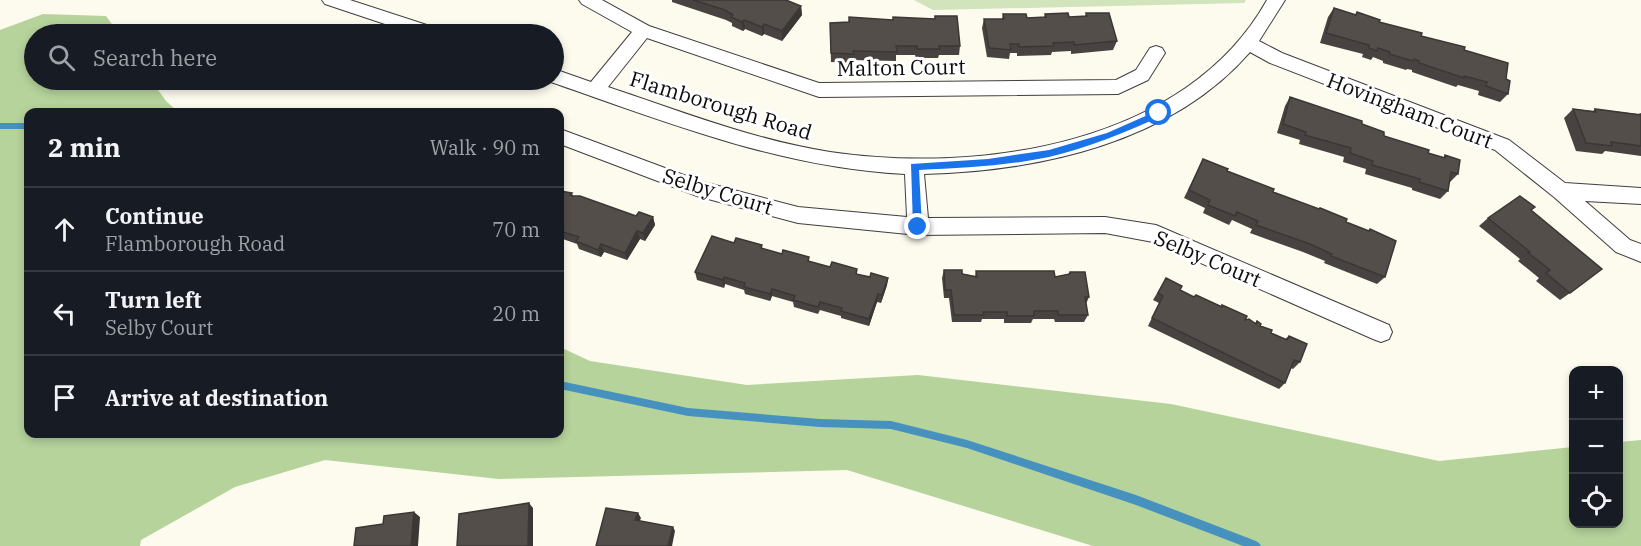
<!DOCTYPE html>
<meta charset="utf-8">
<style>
body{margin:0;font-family:"IBM Plex Serif",serif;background:#20242c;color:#f1f3f6}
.controls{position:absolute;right:18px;bottom:18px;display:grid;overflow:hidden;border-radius:12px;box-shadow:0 3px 9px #0003}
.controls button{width:54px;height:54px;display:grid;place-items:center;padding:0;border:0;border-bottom:2px solid #363941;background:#171b24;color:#f1f3f6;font:30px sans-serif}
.stop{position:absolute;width:18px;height:18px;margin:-14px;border:4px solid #1a73e8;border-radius:50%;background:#fff}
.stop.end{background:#1a73e8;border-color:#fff;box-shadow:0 2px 6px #0008}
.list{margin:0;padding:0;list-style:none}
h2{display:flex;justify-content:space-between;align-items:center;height:78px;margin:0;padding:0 24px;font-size:26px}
h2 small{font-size:20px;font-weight:400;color:#9ea1a6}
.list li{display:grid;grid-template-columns:39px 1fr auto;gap:18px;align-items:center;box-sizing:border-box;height:84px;padding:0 24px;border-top:2px solid #363941}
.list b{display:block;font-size:22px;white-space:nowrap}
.list p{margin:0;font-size:20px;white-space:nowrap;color:#9ea1a6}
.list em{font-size:20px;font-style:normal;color:#9ea1a6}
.icon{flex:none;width:33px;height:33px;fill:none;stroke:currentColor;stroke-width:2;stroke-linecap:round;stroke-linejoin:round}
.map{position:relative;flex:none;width:1641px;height:546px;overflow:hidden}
.search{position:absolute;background:#171b24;box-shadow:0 3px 9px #0003;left:24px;top:24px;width:540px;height:66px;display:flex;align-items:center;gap:15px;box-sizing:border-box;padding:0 21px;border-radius:33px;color:#9ea1a6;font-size:22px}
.panel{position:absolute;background:#171b24;box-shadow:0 3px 9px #0003;left:24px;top:108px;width:540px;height:330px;border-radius:12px}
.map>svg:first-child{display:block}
</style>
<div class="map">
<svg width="1641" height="546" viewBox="0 0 1641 546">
<rect width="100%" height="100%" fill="#fdfaee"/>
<path fill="#d1e4bb" d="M 914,0 L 1246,0 L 1244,3 L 933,10 Z"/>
<path fill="#b6d39c" d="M 43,14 L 106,16 L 119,34 L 34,34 L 34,80 L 151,80 L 166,101 L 178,112 L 28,112 L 28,434 L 560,434 L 560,347 L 590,361 L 747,385 L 918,375 L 1171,404 L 1439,461 L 1573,447 L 1574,524 L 1618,524 L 1619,442 L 1641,440 L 1641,546 L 1093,546 L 847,470 L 499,479 L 325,460 L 235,487 L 141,540 L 140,546 L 0,546 L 0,30 Z"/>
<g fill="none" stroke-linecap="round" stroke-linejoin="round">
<path fill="#4691be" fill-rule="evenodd" d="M 0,123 L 28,123 L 28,129 L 0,129 Z
M 560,381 L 688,408 L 820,419 L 891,421 L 967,440 L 1136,495 L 1256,541 L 1259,543 L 1261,546 L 1243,546 L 1136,505 L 967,448 L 891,429 L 820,427 L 688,416 L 560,389 Z"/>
<g stroke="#3f3f3f" stroke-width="2">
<path id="street" d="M 322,0 L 350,0 L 439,29 L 442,34 L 415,34 L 325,4 Z
M 579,0 L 602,0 L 649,26 L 819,83 L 1116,80 L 1136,70 L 1150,48 L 1156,46 L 1162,48 L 1165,53 L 1148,80 L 1118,94 L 819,97 L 647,38 L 608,87 C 680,111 754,140 830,152 C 980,174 1186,145 1267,0 L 1285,0 L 1259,41 L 1282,53 L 1509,140 L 1565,183 L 1641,188 L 1641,204 L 1585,201 L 1630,240 L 1641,244 L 1641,262 L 1616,252 L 1554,197 L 1495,150 L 1270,63 L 1250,52 C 1171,143 1039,171 924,174 L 928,218 L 1105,217 L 1156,225 L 1389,325 L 1392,332 L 1389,339 L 1381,342 L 1373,339 L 1153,242 L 1105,233 L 918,235 L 798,223 L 697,196 L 560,144 L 560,129 L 700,181 L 798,207 L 907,217 L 905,174 C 780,168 664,121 548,81 L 554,80 L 554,69 L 591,82 L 632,32 L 582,4 Z"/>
</g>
<use href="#street" fill="#fff" fill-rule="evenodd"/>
</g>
<path fill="#484340" d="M 672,0 L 779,0 L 801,6 L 802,15 L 782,41 L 764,34 L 762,36 L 745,29 L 743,31 L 732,26 L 732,23 L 726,20 L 672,2 Z
M 1334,8 L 1355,15 L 1357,12 L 1379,22 L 1464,50 L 1506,79 L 1508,94 L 1500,102 L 1478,95 L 1479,91 L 1458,85 L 1456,87 L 1412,72 L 1412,70 L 1407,69 L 1406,70 L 1383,63 L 1383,61 L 1373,57 L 1371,60 L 1362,57 L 1363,54 L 1320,43 L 1328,17 Z
M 1086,13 L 1117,41 L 1113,50 L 1071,54 L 1071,51 L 1052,52 L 1051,55 L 1017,56 L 1017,53 L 1010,53 L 1009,59 L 987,57 L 982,28 L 984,19 L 1002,19 L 1003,14 L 1027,18 L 1044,17 L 1045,14 L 1069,17 L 1085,16 Z
M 935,16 L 960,46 L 959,55 L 939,55 L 938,58 L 916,58 L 915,55 L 896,55 L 896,61 L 853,60 L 853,63 L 831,62 L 830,23 L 934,19 Z
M 1290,97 L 1362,124 L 1384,136 L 1428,153 L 1443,158 L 1445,155 L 1458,174 L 1449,183 L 1448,191 L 1440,199 L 1412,190 L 1412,188 L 1365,174 L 1366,169 L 1343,162 L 1344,157 L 1299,144 L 1300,140 L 1277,133 L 1285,106 Z
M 1573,109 L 1593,111 L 1595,109 L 1638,114 L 1641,113 L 1641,156 L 1605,151 L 1602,154 L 1576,151 L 1564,118 Z
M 1203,159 L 1227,171 L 1273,192 L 1319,209 L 1320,208 L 1346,222 L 1368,231 L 1370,229 L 1385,277 L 1377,284 L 1324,263 L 1325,261 L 1303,252 L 1250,233 L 1252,229 L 1232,220 L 1229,225 L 1203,213 L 1205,208 L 1184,198 Z
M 560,187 L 561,191 L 572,193 L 573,196 L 636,216 L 653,217 L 655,225 L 645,241 L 640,239 L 627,260 L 604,252 L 601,257 L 579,249 L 577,244 L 560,238 Z
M 1535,207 L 1531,210 L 1570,293 L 1560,300 L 1536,281 L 1539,278 L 1518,261 L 1520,259 L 1479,226 L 1488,218 Z
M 734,243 L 762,245 L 762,249 L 830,267 L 857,269 L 857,274 L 870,277 L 888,278 L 887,285 L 881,303 L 877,302 L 869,326 L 841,318 L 841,316 L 820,310 L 818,314 L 794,307 L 793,302 L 772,296 L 770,301 L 745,294 L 744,290 L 725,284 L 724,288 L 697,280 L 695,272 Z
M 944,270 L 975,276 L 976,271 L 1055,277 L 1068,274 L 1070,272 L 1089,297 L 1086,304 L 1088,315 L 1084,322 L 1055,322 L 1054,319 L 1033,319 L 1031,323 L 1004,323 L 1004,319 L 982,319 L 981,322 L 952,322 L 949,298 L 944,298 L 942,278 Z
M 1166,278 L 1180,290 L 1194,297 L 1221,307 L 1222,305 L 1245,320 L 1255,323 L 1257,321 L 1260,326 L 1271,333 L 1285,339 L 1289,336 L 1300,362 L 1293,369 L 1291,368 L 1285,383 L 1279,389 L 1148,326 L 1159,303 L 1153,300 Z"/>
<path fill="#3b3734" d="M 801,6 L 802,15 L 782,41 L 782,31 Z
M 744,20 L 745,29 L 743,31 L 742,22 Z
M 764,24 L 764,34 L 762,36 L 762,27 Z
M 653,217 L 655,225 L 645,241 L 643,233 Z
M 637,231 L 640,239 L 627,260 L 625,253 Z
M 601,244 L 604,252 L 601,257 L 598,250 Z
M 724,277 L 725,284 L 724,288 L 723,280 Z
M 888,278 L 887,285 L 881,303 L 882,295 Z
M 772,289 L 772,296 L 770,301 L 770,294 Z
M 878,294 L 877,302 L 869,326 L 869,319 Z
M 529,503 L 533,508 L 533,546 L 528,546 Z
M 414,512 L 420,517 L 418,546 L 411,546 Z
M 638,513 L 641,518 L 638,525 L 635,520 Z
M 673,527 L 675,531 L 672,546 L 668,546 Z"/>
<path fill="#544e4a" stroke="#3b3734" stroke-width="1.5" d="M 693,0 L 786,0 L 801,6 L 782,31 L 764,24 L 762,27 L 744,20 L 742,22 L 731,17 L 733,15 L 725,10 Z
M 1334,8 L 1356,15 L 1357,12 L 1380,20 L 1379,22 L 1422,33 L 1421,36 L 1465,47 L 1464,50 L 1508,63 L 1506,79 L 1510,81 L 1508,94 L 1486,86 L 1487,82 L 1464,76 L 1464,78 L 1419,63 L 1419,61 L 1414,59 L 1413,61 L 1389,54 L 1390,52 L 1378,48 L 1377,51 L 1369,48 L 1369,45 L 1326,33 Z
M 1068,13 L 1069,17 L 1087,16 L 1086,13 L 1109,13 L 1117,41 L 1074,45 L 1074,42 L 1053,43 L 1054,46 L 1019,47 L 1019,44 L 1010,44 L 1011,50 L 989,48 L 984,19 L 1004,19 L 1003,14 L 1026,14 L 1027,18 L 1046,17 L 1045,14 Z
M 935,16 L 957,16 L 960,46 L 939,46 L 940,49 L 917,49 L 917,46 L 896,46 L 897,52 L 853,51 L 854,54 L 831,53 L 830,23 L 849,22 L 849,17 L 893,20 L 893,17 L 935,19 Z
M 1290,97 L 1362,121 L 1362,124 L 1384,132 L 1384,136 L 1429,150 L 1428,153 L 1445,158 L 1445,155 L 1460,160 L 1458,174 L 1451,172 L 1448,191 L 1419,182 L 1420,179 L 1372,165 L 1373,161 L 1350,153 L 1351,148 L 1305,135 L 1306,132 L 1283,124 Z
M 1573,109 L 1596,112 L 1595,109 L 1641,115 L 1641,146 L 1611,142 L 1612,146 L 1586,143 Z
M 1203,159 L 1228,169 L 1227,171 L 1274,189 L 1273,192 L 1319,209 L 1320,208 L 1347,219 L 1346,222 L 1369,231 L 1370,229 L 1396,241 L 1385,277 L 1331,256 L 1332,254 L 1310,244 L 1256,225 L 1258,221 L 1237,212 L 1235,216 L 1208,205 L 1210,200 L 1189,190 Z
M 560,191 L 572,193 L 570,195 L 573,196 L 580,196 L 636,216 L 639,212 L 653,217 L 643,233 L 637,231 L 625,253 L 601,244 L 598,250 L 576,241 L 579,237 L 560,231 Z
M 1520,196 L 1535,207 L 1531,210 L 1602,269 L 1570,293 L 1546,273 L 1550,270 L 1528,253 L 1530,252 L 1488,218 Z
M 712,236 L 734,243 L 736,238 L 762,245 L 761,248 L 782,254 L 783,250 L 809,257 L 808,261 L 830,267 L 832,262 L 857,269 L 856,274 L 870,277 L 871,273 L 888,278 L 882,295 L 878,294 L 869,319 L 841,311 L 842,308 L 820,302 L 818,307 L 793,300 L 795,296 L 772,289 L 770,294 L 744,287 L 745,283 L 724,277 L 723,280 L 695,272 Z
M 944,270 L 962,270 L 962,274 L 977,277 L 976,271 L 1054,271 L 1055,277 L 1070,274 L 1070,272 L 1085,272 L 1089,297 L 1085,297 L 1088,315 L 1058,315 L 1058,311 L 1034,311 L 1034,316 L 1007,316 L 1007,312 L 983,312 L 984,315 L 954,315 L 951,290 L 945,290 Z
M 1166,278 L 1182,286 L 1180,290 L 1194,297 L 1196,295 L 1222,307 L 1222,305 L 1247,316 L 1245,320 L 1249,319 L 1256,324 L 1257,321 L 1261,324 L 1260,326 L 1272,330 L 1271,333 L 1287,340 L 1289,336 L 1307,344 L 1300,362 L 1294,360 L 1285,383 L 1152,318 L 1163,296 L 1158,293 Z
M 529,503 L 528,546 L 457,546 L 459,514 Z
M 606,508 L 638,513 L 635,520 L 673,527 L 668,546 L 596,546 Z
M 414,512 L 411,546 L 354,546 L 356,528 L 383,524 L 384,516 Z"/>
<path fill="#1a73e8" d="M 1159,110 L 1163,113 L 1162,116 C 1125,132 1088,148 1049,157 C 1006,166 962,168 919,170 L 922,227 L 918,231 L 913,227 L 911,164 L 988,159 L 1049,150 L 1107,133 Z"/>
<g text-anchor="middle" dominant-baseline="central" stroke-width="6" stroke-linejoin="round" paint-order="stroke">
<g font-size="21" fill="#0c0c0c" stroke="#fff">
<text transform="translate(901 67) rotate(-1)">Malton Court</text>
<text transform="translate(721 105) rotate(17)">Flamborough Road</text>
<text transform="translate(1410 110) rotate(21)">Hovingham Court</text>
<text transform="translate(718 191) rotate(17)">Selby Court</text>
<text transform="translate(1208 258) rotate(23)">Selby Court</text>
</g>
</g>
</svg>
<div class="controls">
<button>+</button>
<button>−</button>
<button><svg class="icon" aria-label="locate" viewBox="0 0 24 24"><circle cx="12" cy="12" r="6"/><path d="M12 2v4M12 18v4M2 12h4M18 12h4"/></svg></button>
</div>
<div class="stop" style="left:1159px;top:113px"></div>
<div class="stop end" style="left:918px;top:227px"></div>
<div class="search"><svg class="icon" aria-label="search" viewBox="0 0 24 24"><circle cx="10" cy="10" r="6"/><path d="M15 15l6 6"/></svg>Search here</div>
<section class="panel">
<h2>2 min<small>Walk · 90 m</small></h2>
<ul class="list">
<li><svg class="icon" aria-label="ahead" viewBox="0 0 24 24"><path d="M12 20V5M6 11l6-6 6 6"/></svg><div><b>Continue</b><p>Flamborough Road</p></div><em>70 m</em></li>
<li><svg class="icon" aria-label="left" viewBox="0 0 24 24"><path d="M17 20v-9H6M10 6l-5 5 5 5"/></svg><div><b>Turn left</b><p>Selby Court</p></div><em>20 m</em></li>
<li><svg class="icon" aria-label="arrive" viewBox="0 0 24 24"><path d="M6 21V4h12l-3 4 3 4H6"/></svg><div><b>Arrive at destination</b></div></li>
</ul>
</section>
</div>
